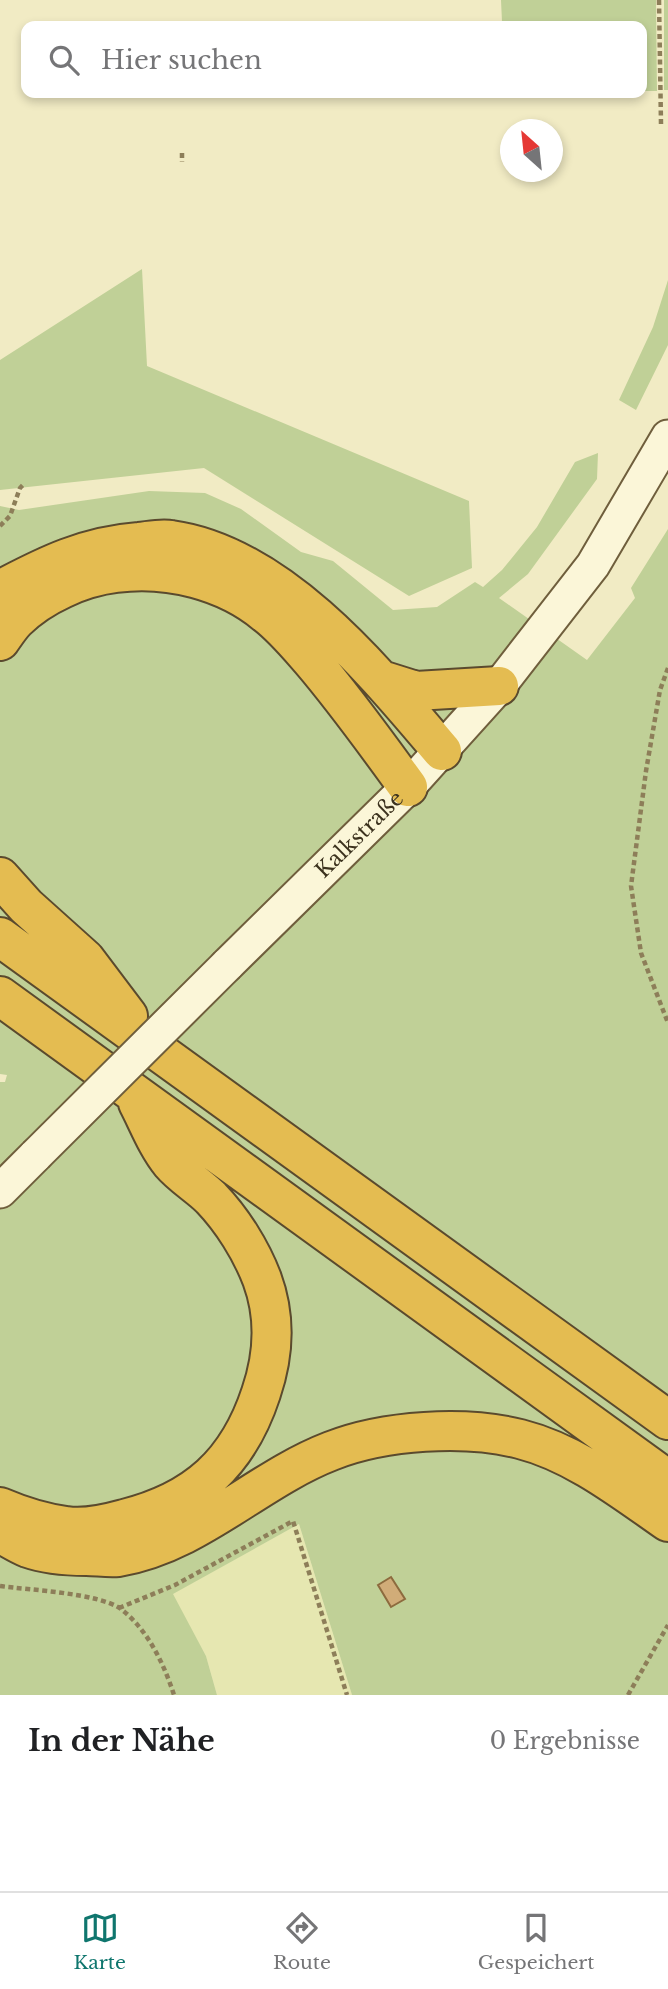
<!DOCTYPE html>
<html lang="de">
<meta charset="utf-8">
<style>
body{margin:0;font-family:"Libre Baskerville",serif;background:#f6f6f6;color:#202124}
.compass{position:absolute;left:500px;top:119px;width:63px;height:63px;border-radius:50%;background:#fff;box-shadow:0 4px 10px #0003;rotate:333deg}
.list{margin:0;padding:0;list-style:none}
h2{display:flex;justify-content:space-between;align-items:center;height:91px;margin:0;padding:0 28px;font-size:30px}
h2 small{font-size:23px;font-weight:400;color:#757577}
.icon{flex:none;width:38px;height:38px;fill:none;stroke:currentColor;stroke-width:2;stroke-linecap:round;stroke-linejoin:round}
.map{position:relative;flex:none;width:668px;height:1695px;overflow:hidden}
.search{position:absolute;background:#fff;box-shadow:0 4px 10px #0003;left:21px;right:21px;top:21px;height:77px;display:flex;align-items:center;gap:18px;box-sizing:border-box;padding:0 24px;border-radius:14px;color:#757577;font-size:26px}
.sheet{height:196px;background:#fff}
nav{display:flex;justify-content:space-around;align-items:center;box-sizing:border-box;height:98px;border-top:2px solid #e0e0e0;background:#fff;font-size:19px;color:#757577}
nav a{display:grid;justify-items:center;gap:4px}
nav .on{color:#0f766e}
.map>svg:first-child{display:block}
</style>
<div class="map">
<svg width="668" height="1695" viewBox="0 0 668 1695">
<rect width="100%" height="100%" fill="#f1ebc4"/>
<path fill="#e6e7b1" d="M 299,1524 L 352,1695 L 217,1695 L 206,1656 L 172,1594 Z"/>
<path fill="#c0d097" d="M 501,0 L 656,0 L 657,91 L 642,91 L 642,26 L 505,26 L 502,22 Z
M 664,0 L 668,0 L 668,90 L 664,90 Z
M 142,269 L 147,366 L 469,501 L 472,568 L 409,596 L 204,468 L 0,490 L 0,360 Z
M 668,280 L 668,345 L 636,410 L 619,400 L 653,327 Z
M 598,453 L 597,479 L 528,574 L 499,598 L 587,660 L 635,598 L 631,588 L 668,529 L 668,1695 L 352,1695 L 299,1524 L 173,1594 L 206,1656 L 217,1695 L 0,1695 L 0,1082 L 5,1082 L 7,1075 L 0,1074 L 0,506 L 19,510 L 149,491 L 205,493 L 241,509 L 301,552 L 333,561 L 393,610 L 437,607 L 475,582 L 483,587 L 502,570 L 537,527 L 575,462 Z"/>
<path fill="#d1ac78" stroke="#8d6b3e" stroke-width="2" d="M 391,1577 L 405,1599 L 391,1607 L 378,1585 Z"/>
<g fill="none" stroke-linecap="round" stroke-linejoin="round">
<g stroke="#6f5e3c" stroke-width="37">
<g id="secondary">
<path id="s1" d="M 227,965 L 408,787 L 499,686 L 593,565 L 668,437"/>
<path d="M 0,1191 L 36,1155"/>
</g>
</g>
<g stroke="#5a4a2e" stroke-width="42">
<path id="motorway" d="M 0,590 C 47,565 86,546 139,542 C 149,541 161,538 171,540 C 280,555 375,672 442,751
M 0,641 C 5,634 10,626 16,620 C 41,595 82,577 116,573 C 168,566 226,581 266,614 C 283,627 297,644 311,660 C 346,701 376,743 408,787
M 381,680 L 416,691 L 499,686
M 0,877 L 26,906 L 85,959 L 128,1016
M 0,937 L 668,1420
M 0,996 L 668,1480
M 0,1507 C 21,1516 43,1523 66,1526 C 85,1529 106,1524 124,1519 C 196,1501 238,1463 261,1393 C 274,1355 276,1317 262,1279 C 251,1250 232,1220 211,1198 C 199,1186 182,1176 171,1163 C 157,1146 148,1122 138,1103
M 0,1533 C 9,1538 18,1544 28,1548 C 45,1554 68,1556 86,1556 C 96,1556 108,1558 118,1557 C 199,1543 256,1480 331,1451 C 384,1430 465,1425 520,1439 C 575,1453 622,1490 668,1522"/>
</g>
<path stroke="#8d7e59" stroke-width="4.5" stroke-dasharray="5 3.5" stroke-linecap="butt" d="M 659,0 L 661,124
M 182,153 L 182,162
M 0,526 L 10,516 L 20,488 L 25,483
M 668,668 L 660,690 L 646,771 L 631,886 L 641,953 L 668,1023
M 0,1586 C 29,1590 99,1593 121,1609 C 148,1630 164,1664 174,1695
M 119,1608 L 175,1585 L 293,1521 L 347,1695
M 628,1695 L 668,1625"/>
<use href="#secondary" stroke="#fbf6d8" stroke-width="33"/>
<use href="#motorway" stroke="#e4bc51" stroke-width="38"/>
<g stroke="#6f5e3c" stroke-width="37" stroke-linecap="butt">
<path id="secondary-bridge" d="M 36,1155 L 227,965"/>
</g>
<use href="#secondary-bridge" stroke="#fbf6d8" stroke-width="33"/>
</g>
<g text-anchor="middle" dominant-baseline="central" stroke-width="6" stroke-linejoin="round" paint-order="stroke">
<g font-size="21" fill="#3c321e" stroke="#f8f3d5">
<text stroke="none"><textPath href="#s1" startOffset="186">Kalkstraße</textPath></text>
</g>
</g>
</svg>
<svg class="compass" viewBox="-18 -18 36 36"><path d="M0-13l5 13h-10z" fill="#e53935"/><path d="M0 13l5-13h-10z" fill="#757577"/></svg>
<div class="search"><svg class="icon" aria-label="search" viewBox="0 0 24 24"><circle cx="10" cy="10" r="6"/><path d="M15 15l6 6"/></svg>Hier suchen</div>
</div>
<section class="sheet">
<h2>In der Nähe<small>0 Ergebnisse</small></h2>
<ul class="list">
</ul>
</section>
<nav>
<a class="on"><svg class="icon" aria-label="map" viewBox="0 0 24 24"><path d="M3 6l6-2 6 2 6-2v14l-6 2-6-2-6 2zM9 4v14M15 6v14"/></svg>Karte</a>
<a><svg class="icon" aria-label="directions" viewBox="0 0 24 24"><path d="M12 3l9 9-9 9-9-9zM9 14v-3h6M13 9l2 2-2 2"/></svg>Route</a>
<a><svg class="icon" aria-label="saved" viewBox="0 0 24 24"><path d="M7 4h10v16l-5-4-5 4z"/></svg>Gespeichert</a>
</nav>
